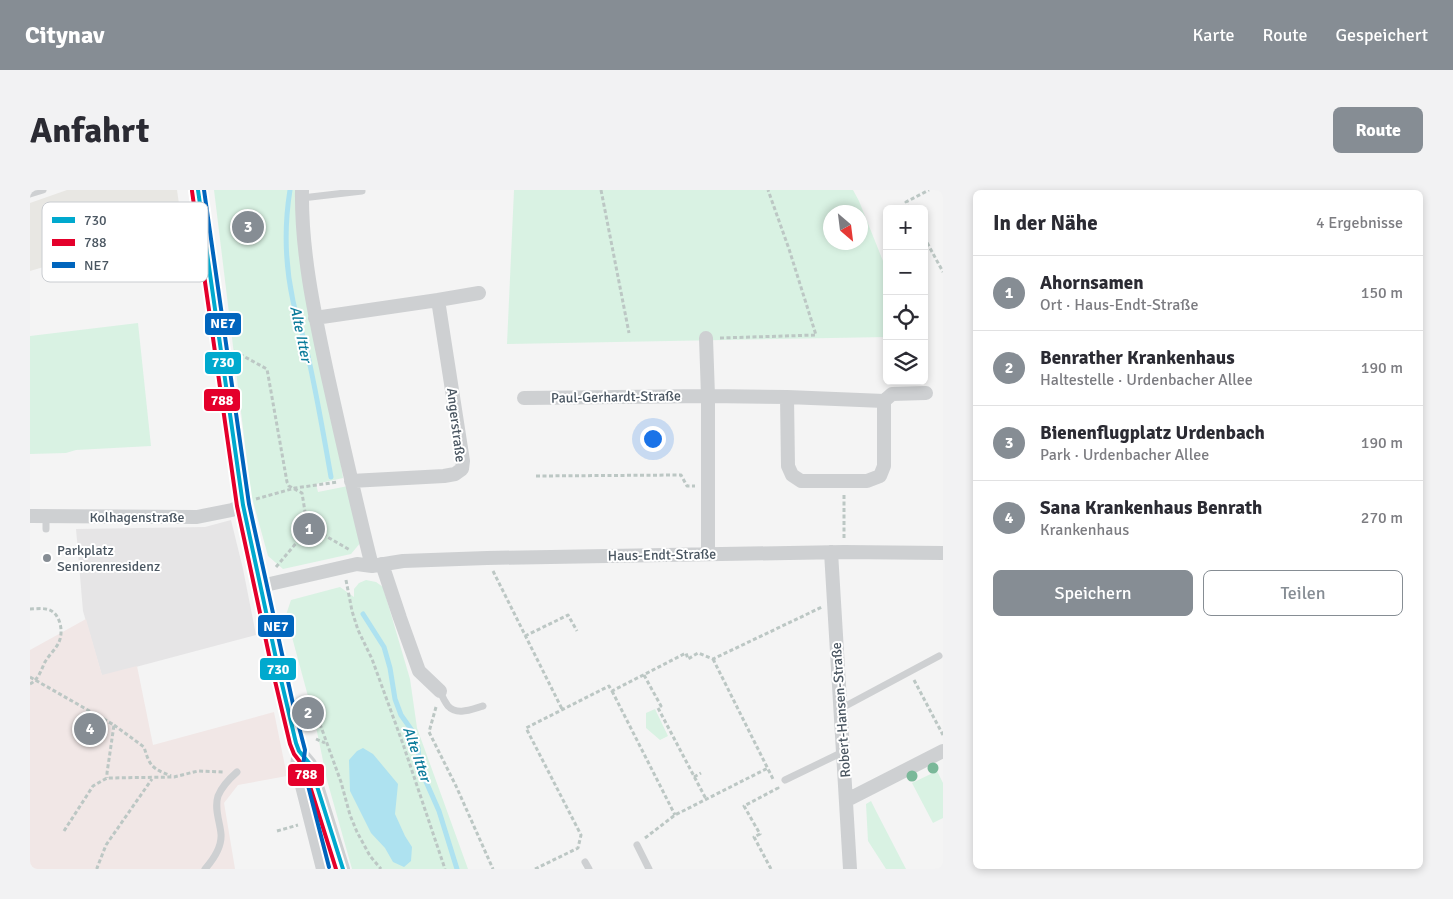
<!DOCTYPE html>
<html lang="de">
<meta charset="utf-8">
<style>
body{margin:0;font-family:Signika,sans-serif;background:#f2f2f3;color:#2b2b33}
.controls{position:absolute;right:15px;top:15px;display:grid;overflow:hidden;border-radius:8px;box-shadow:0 2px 8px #0003}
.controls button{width:45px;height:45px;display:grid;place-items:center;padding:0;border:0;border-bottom:1px solid #e1e1e2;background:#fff;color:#2b2b33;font:25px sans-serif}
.compass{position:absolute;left:793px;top:15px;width:45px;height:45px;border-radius:50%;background:#fff;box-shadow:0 2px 8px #0003;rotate:152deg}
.you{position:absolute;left:622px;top:248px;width:18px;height:18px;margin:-12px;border:4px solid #fff;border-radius:50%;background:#1a73e8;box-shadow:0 0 0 8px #1a73e833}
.badge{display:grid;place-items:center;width:32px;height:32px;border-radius:50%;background:#868d94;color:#fff;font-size:16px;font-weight:700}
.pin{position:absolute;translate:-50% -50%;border:2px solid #fff;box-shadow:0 1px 5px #0006}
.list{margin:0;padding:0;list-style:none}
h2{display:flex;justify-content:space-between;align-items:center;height:65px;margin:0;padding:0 20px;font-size:21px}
h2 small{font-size:16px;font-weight:400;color:#7c7c81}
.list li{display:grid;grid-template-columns:32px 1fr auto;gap:15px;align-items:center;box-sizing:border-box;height:75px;padding:0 20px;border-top:1px solid #e1e1e2}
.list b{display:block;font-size:19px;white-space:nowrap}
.list p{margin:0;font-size:16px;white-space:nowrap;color:#7c7c81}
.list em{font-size:16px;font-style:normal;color:#7c7c81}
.actions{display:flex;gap:10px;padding:15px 20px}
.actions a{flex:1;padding:11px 0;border:1px solid #868d94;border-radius:8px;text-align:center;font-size:18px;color:#868d94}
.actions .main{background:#868d94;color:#fff}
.icon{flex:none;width:28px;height:28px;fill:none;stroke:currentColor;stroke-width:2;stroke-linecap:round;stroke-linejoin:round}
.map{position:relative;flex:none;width:913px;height:679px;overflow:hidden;border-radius:8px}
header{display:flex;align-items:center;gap:30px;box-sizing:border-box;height:70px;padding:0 25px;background:#868d94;color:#fff}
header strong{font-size:24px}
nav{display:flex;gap:28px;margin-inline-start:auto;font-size:18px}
.intro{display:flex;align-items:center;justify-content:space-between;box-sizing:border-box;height:120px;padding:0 30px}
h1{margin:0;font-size:35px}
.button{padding:12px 22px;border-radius:8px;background:#868d94;color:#fff;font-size:18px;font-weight:700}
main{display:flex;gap:30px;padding:0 30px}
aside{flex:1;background:#fff;border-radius:8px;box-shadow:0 2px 8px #0003}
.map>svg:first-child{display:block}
</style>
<header>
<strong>Citynav</strong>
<nav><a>Karte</a><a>Route</a><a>Gespeichert</a></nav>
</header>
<div class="intro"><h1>Anfahrt</h1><a class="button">Route</a></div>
<main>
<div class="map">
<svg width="913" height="679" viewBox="0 0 913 679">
<rect width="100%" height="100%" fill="#f4f4f4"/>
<path fill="#e8e7e3" d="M 37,0 L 147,0 L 150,21 L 103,27 L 69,37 L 75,59 L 0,81 L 0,13 Z"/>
<path fill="#e6e5e6" d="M 201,330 L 213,379 L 226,445 L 72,486 L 53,421 L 46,339 L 175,337 Z"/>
<path fill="#f1e7e6" d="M 56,429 L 72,485 L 107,476 L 123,555 L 244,522 L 257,586 L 208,595 L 194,613 L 205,679 L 0,679 L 0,460 Z"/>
<path fill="#d9f2e3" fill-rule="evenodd" d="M 184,0 L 272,0 L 313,288 L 286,294 L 288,302 L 318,296 L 331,352 L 321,364 L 253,379 L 238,366 L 221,304 Z
M 484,0 L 823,0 L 829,11 L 857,81 L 857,147 L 477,154 ZM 801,22 L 831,22 L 831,52 L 801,52 Z
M 108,133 L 121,256 L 46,260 L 36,263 L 0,264 L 0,146 Z
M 336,390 L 346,392 L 353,397 L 380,489 L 387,538 L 438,679 L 322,679 L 297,590 L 285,532 L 256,425 L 261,410 L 310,397 L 324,407 L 324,399 L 329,393 Z
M 625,519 L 638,546 L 630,550 L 616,538 L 616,523 Z
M 907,581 L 913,593 L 913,628 L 903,633 L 882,593 Z
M 278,585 L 306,679 L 300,679 L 273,586 Z
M 841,611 L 846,621 L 876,679 L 856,679 L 838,651 L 836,614 Z"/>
<path fill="#aee2f0" d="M 333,558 L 343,564 L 368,594 L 365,624 L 375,646 L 382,657 L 381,671 L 374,677 L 363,672 L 355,658 L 341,643 L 320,601 L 319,570 L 327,561 Z"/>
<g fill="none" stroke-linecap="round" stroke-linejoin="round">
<path stroke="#aee2f0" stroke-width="5" d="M 260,0 C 254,37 255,74 263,111 C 267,129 274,147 278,166 C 287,206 294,247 301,287
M 333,424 L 354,457 L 360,478 L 365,509 L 371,525 L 383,542 L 388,558 L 390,578 L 409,621 L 427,679"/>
<path stroke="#bcc7c4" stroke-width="3" stroke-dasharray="4 2.5" stroke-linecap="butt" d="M 571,0 L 599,143
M 879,19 L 876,12 L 899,0
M 894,47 L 913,82
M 690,148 L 786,145 L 759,59 L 738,0
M 204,161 L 237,179 L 257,292 L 259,296 L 272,303 L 276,328
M 506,286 L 651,285 L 657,296 L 665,296
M 814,305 L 814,348
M 226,309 L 265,298 L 308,292
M269 337a9 9 0 1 1 18 0a9 9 0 1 1-18 0Z
M 287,341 L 320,360
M 246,377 L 273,345
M 463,381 L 532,519
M 316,390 L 322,421 L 328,440 L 342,469 L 373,554 L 415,679
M 0,419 C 5,419 11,418 16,419 C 30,421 34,441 29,452 C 26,459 19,465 15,472 C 11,480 9,489 0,494
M 495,446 L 538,425 L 547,441
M 683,469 L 744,591
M 614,485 L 631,516 L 628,518 L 676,609
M 0,487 L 84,535 L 77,583 L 77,588
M 884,490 L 913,545
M 582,501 L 645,625
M 406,517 L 399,542 L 426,596 L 463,679
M 272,521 L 278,523 L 286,523 L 311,592 L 320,625 L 327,642 L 340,666 L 351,679
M 84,535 L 114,557 C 120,577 122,578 141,586
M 286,549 L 295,553
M 664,587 L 671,583
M 34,641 L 63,596 L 77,588 L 144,587 L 168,581 L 193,582
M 247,641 L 268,635
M 615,648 L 645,625 L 738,578
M 68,679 L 67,678 L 76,655 L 122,589
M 505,679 L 548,658 L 551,645 L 496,538 L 579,496 L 582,501 L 656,463 L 658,469 L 668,463 L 683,469 L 792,417
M 741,679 L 724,647 L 730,644 L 714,616 L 748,598 L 747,597"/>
<path stroke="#ced0d2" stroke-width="7" d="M 0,4 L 13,0
M 272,8 L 332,1
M 16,326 L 16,339
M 410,501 C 412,506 415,512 418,516 C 427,526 442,519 453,516
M 810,519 L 909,466
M 755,590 L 813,562
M 607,655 L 619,679
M 555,672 L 559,679
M 175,679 C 183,670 192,657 191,644 C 190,632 184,619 188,606 C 192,596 199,589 207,582"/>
<path stroke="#ced0d2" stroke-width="14" d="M 168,0 L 213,315 L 247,473 L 266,553 L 269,561 L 280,574 L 313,679
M 272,0 C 271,63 285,126 298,187 C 312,250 326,313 342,376
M 408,110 L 449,103
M 285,128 L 408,110 L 433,271 L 432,279 L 425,284 L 414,286 L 321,291
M 676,148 L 678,206 L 678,364
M 757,207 L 758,276 L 762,285 L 771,291 L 837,291 L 850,286 L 854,276 L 854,211
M 494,208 L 678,206 L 757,207 L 854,211 L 862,204 L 896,203
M 0,326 L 167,327 L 202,320 L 213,315
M 801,362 L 820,679
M 352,374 L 370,428 L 389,481 L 410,501
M 231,396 L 327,374 L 342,376 L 373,371 L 457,368 L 814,362 L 913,363
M 269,561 L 267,576 L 293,679
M 817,610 L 913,561"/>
<g stroke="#fff" stroke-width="8">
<path id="bus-1" d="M 168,0 L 213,315 L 247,473 L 266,553 L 269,561 L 280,574 L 313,679"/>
</g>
<g stroke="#fff" stroke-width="8">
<path id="bus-2" d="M 162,1 L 207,316 L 241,474 L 260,554 L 264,564 L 274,577 L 306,679"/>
</g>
<g stroke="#fff" stroke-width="8">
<path id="bus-3" d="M 174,0 L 219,314 L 263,514 L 275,560 L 273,576 L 299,677"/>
</g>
<use href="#bus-1" stroke="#00a9ce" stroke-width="4"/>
<use href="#bus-2" stroke="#e4002b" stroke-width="4"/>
<use href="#bus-3" stroke="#0065bd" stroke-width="4"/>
</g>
<g fill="#7ab899">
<circle cx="903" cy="578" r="5.5"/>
<circle cx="882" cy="586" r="5.5"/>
</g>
<circle fill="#868d94" stroke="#fff" stroke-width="2" cx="17" cy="368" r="5"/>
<g text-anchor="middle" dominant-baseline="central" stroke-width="4" stroke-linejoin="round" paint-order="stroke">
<g font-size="14" fill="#4a5661" stroke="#fff">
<text transform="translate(586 207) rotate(-1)">Paul-Gerhardt-Straße</text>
<text transform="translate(426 235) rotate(83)">Angerstraße</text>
<text x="107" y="327">Kolhagenstraße</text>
<text transform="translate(632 365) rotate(-1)">Haus-Endt-Straße</text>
<text transform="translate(811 520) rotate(-94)">Robert-Hansen-Straße</text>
</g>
<g font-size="14" fill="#4a5661" stroke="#fff" text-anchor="start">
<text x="27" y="360">Parkplatz<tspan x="27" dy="16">Seniorenresidenz</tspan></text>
</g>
<g font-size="15" font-style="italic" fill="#0c7c9b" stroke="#fff">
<text transform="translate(271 144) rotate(78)">Alte Itter</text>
<text transform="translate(387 564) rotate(71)">Alte Itter</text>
</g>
</g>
<rect x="12" y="12" width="166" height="80" rx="8" fill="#fff" stroke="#c9ccd0" stroke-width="1"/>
<rect x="22" y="27" width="23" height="6" fill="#00a9ce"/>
<rect x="22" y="49" width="23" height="7" fill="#e4002b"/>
<rect x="22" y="72" width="23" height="6" fill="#0065bd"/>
<g font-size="14" fill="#4a5661">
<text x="54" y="35">730</text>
<text x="54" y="57">788</text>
<text x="54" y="80">NE7</text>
</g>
<g stroke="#fff" stroke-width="2">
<rect x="174" y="122" width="38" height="24" rx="5" fill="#0065bd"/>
<rect x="174" y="161" width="38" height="24" rx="5" fill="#00a9ce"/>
<rect x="173" y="198" width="38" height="24" rx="5" fill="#e4002b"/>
<rect x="227" y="424" width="38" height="24" rx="5" fill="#0065bd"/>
<rect x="229" y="467" width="38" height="24" rx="5" fill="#00a9ce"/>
<rect x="257" y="573" width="38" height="24" rx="5" fill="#e4002b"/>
</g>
<g font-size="14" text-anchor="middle" font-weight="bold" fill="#fff">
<text x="193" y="138">NE7</text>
<text x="193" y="177">730</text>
<text x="192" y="215">788</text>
<text x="246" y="441">NE7</text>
<text x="248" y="484">730</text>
<text x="276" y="589">788</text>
</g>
</svg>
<div class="controls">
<button>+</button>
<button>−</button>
<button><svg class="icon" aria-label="locate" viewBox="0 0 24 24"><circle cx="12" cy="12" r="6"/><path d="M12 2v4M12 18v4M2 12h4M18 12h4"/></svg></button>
<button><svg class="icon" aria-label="layers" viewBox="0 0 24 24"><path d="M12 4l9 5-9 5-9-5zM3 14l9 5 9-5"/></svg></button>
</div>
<svg class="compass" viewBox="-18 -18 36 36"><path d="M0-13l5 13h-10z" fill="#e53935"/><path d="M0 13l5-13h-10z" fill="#7c7c81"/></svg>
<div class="you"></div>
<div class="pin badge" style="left:279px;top:339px">1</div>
<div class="pin badge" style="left:278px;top:523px">2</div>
<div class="pin badge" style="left:218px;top:37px">3</div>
<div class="pin badge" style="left:60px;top:539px">4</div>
</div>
<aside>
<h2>In der Nähe<small>4 Ergebnisse</small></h2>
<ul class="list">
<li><span class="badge">1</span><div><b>Ahornsamen</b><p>Ort · Haus-Endt-Straße</p></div><em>150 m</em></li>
<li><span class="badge">2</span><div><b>Benrather Krankenhaus</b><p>Haltestelle · Urdenbacher Allee</p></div><em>190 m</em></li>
<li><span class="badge">3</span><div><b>Bienenflugplatz Urdenbach</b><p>Park · Urdenbacher Allee</p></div><em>190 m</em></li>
<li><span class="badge">4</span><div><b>Sana Krankenhaus Benrath</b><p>Krankenhaus</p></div><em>270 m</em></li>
</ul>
<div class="actions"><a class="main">Speichern</a><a>Teilen</a></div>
</aside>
</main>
